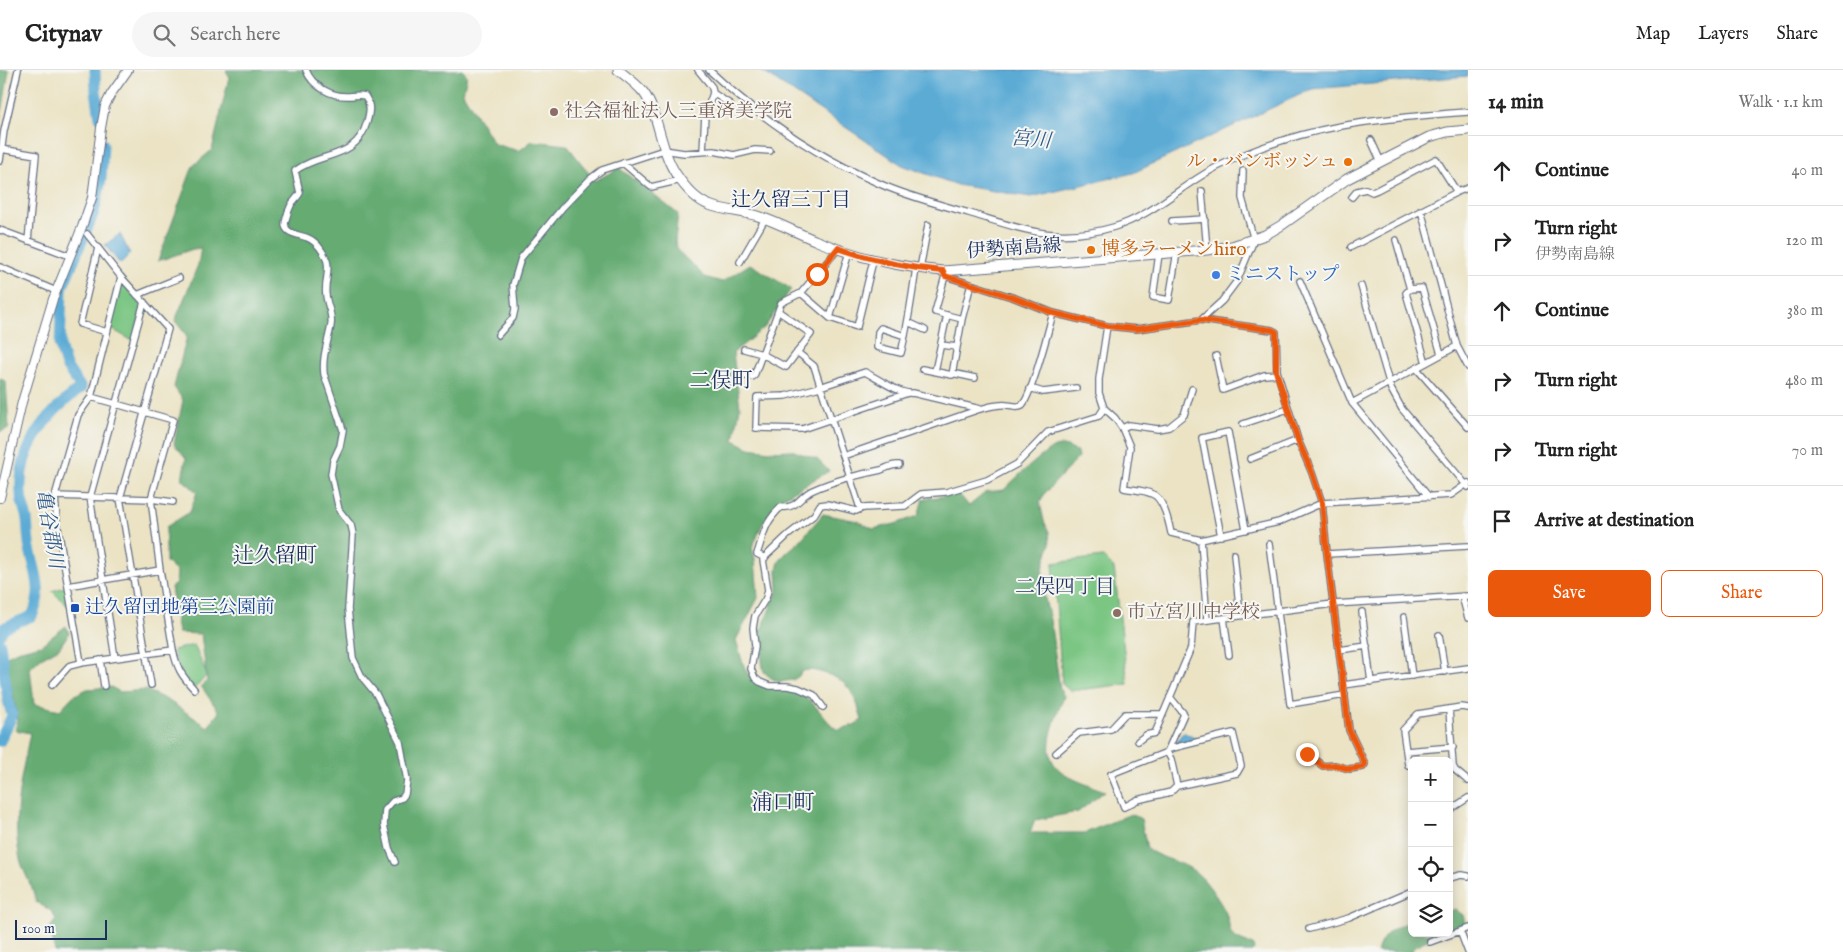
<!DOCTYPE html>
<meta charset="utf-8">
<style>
body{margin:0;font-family:"IM FELL English","Noto Serif JP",serif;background:#f6f6f6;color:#222}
.controls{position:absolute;right:15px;bottom:15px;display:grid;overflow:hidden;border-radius:8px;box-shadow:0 2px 12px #0003}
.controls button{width:45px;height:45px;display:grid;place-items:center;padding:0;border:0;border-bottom:1px solid #e0e0e0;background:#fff;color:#222;font:25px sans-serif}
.scale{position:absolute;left:15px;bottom:12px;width:92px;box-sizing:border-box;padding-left:5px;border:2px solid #1b2f5e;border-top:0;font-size:14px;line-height:18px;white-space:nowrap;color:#1b2f5e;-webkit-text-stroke:4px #f6f6f2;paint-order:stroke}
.stop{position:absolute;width:15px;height:15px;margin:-11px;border:4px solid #ea580c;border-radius:50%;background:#fff}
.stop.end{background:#ea580c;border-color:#fff;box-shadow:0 1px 5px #0008}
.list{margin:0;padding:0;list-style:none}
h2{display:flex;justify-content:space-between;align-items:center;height:65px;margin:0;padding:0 20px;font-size:21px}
h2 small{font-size:16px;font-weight:400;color:#767676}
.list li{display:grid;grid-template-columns:32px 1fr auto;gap:15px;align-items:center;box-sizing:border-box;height:70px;padding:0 20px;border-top:1px solid #e0e0e0}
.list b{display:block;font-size:19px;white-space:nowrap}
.list p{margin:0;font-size:16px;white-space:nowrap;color:#767676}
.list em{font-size:16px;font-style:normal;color:#767676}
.actions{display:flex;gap:10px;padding:15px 20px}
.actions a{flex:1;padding:11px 0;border:1px solid #ea580c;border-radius:8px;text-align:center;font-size:18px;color:#ea580c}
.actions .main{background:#ea580c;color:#fff}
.icon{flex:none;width:28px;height:28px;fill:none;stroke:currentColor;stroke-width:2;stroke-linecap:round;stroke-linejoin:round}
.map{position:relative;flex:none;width:1468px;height:882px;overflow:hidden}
header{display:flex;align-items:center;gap:30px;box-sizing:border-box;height:70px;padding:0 25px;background:#fff;border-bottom:1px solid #e0e0e0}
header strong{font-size:24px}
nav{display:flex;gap:28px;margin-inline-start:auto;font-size:18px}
.search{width:350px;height:45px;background:#f6f6f6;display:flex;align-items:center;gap:12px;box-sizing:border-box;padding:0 18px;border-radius:28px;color:#767676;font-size:19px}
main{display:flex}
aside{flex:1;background:#fff}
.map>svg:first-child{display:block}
</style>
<header>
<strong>Citynav</strong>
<div class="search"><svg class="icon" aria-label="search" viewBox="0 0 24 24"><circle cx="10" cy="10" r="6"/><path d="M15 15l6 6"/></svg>Search here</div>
<nav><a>Map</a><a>Layers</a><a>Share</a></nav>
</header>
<main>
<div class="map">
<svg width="1468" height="882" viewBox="0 0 1468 882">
<rect width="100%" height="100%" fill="#f6f6f2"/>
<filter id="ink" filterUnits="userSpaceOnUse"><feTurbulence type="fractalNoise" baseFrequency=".02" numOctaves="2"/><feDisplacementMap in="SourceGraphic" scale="10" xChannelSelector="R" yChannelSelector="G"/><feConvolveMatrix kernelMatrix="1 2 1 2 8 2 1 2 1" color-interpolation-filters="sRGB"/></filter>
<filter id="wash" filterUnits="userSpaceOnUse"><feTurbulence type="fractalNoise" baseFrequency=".0096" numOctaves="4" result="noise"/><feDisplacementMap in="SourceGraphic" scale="20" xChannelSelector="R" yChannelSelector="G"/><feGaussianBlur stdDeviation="1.12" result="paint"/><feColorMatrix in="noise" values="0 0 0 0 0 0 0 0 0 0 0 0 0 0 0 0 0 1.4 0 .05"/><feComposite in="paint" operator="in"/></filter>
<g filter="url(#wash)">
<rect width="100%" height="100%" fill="#ebe3c4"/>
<path fill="#7cc684" stroke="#4c7a71" d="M 121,207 L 144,232 L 133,271 L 108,257 Z
M 1103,487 L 1114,498 L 1128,614 L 1070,621 L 1062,614 L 1053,493 Z
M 68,516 L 72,540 L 52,521 Z
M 194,575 L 207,605 L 194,619 L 179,602 L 173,580 Z"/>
<path fill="#65ab72" stroke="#406d68" d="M 0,0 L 9,0 L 3,37 L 0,48 Z
M 226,0 L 462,0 L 467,5 L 463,23 L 494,74 L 519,81 L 532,71 L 567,75 L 595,111 L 619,98 L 678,144 L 675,172 L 677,180 L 705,207 L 722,212 L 750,194 L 791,219 L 765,257 L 733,283 L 740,337 L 734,370 L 749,378 L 770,381 L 791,380 L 817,389 L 829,401 L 779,430 L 762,455 L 752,478 L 755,489 L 758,528 L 736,570 C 743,592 745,615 772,618 C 782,619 793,620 802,625 C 817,633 824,651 838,660 L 854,655 L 862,650 C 855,623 848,609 820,602 C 812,600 808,599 801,602 L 799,606 L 793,610 L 779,612 L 771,608 L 764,602 L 762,592 L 761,560 L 778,519 L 777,500 L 779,492 L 786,483 L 799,472 L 823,444 L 858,451 L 873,459 L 895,454 L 918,446 L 923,429 L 959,424 L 969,436 L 986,422 L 1004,420 C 1012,411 1045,381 1055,377 C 1064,374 1070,378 1077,382 L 1078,388 L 1045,423 L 1040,433 L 1044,451 L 1049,462 L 1050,474 L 1044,494 L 1041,512 L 1050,550 L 1060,619 L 1064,626 C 1058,642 1044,673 1052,690 C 1059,707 1089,715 1105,721 L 1078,742 L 1035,750 L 1030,763 L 1085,763 L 1131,744 L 1141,749 L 1147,779 C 1167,792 1186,790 1204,810 C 1211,818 1219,830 1224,839 C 1235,862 1221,865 1253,875 L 1254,880 L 1252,882 L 55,882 L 50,858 L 56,849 L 51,841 L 36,832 C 33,816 24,804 20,789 C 11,746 22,704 30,663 L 15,660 L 18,650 L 5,587 L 17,581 L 41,575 L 66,556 L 69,563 L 59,578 L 41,588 L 30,598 L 34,634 L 60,640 L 73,626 L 87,619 L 111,617 L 120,622 L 146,620 L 169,631 L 208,657 L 219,642 L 201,616 L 207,611 L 201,564 L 178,563 L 171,517 L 176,514 L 177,502 L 166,492 L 166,457 L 190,442 L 197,422 L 182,409 L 186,388 L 174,374 L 183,330 L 174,317 L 187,266 L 175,251 L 198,195 L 201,178 L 193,179 L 158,191 L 193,96 L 212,80 L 229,7 Z
M 0,308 L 6,312 L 9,358 L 0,362 Z
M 1455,839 L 1463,845 L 1465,853 C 1449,868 1425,866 1412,879 L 1413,882 L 1377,882 C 1381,865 1395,855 1412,852 L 1412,863 L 1449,863 L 1449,841 Z"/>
<path fill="#5babd5" stroke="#3b6d9a" d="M 760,0 L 1468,0 L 1468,6 L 1312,19 L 1133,103 L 1031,127 L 957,115 L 902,95 Z
M 120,164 L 130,184 L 120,194 L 105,175 Z
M 1183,662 L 1196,669 L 1178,675 L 1176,673 Z"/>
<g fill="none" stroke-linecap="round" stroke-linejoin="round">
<path stroke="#5babd5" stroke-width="11" d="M 95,0 L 96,21 L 100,47
M 0,564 L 5,557 L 32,546 C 44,521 36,505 30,479 C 28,469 28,459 27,449 C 25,440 21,432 21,423 C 18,378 47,343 81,318 L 66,296 L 60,276 L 62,218 L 94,142 L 101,110 L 103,74
M 0,574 L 8,630 L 12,646 L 0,671"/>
</g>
</g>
<g filter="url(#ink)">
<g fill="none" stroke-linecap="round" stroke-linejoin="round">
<g stroke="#646e82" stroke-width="8">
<path id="street" d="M 306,0 C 312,16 331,27 349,26 C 355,26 358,24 365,26 C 371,35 370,41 367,52 C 356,91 321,81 295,101 L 300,123 C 298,127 294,130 291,135 C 289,139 287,145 286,149 C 281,164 298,164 308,168 C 317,172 324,182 327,191 C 330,202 324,214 326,225 C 327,236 333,244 331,255 C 328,273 322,285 324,304 L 343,360 L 340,376 L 333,391 L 331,404 L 339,440 L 351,455 L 353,464 L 348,539 L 353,588 L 362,607 L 376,624 L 400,672 L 407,710 L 405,724 L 402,728 L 393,731 L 385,740 L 384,755 L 389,778 L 395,792
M 698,0 L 712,17 L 713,23 L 705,45 L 703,81
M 709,0 C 758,46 816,86 878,113 C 906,126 938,134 969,143 C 1022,159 1057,174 1114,157 C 1152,146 1180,116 1215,98 C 1299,55 1375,49 1468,42
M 713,23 L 730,34
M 1371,70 L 1381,92
M 1,79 L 36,85 L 28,171
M 0,91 L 4,61 L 18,0
M 623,93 L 651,117 L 681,110
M 1202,121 L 1207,180
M 1352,127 L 1357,121 L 1366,119 L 1372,122 L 1377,120 L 1436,89 L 1457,122
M 1421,140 L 1457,276 L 1468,297
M 1172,151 L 1205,149
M 0,160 L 70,186
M 87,164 L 121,207 L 168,259 L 120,428 L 151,615
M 1396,170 L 1410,219
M 1351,177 L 1457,122 L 1468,118
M 98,178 L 80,254 L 107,262
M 1159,184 L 1153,227 L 1169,230 L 1177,182
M 740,192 L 765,149
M 0,197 L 56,221
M 920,199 L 928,155
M 945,206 L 1015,228 L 1053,243 L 1107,256 L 1137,259 L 1201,250 L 1272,260 L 1276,262 L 1277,301 L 1298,370 L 1312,403 L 1322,433 L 1327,484 L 1349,660 L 1365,694 L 1363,697 L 1349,699 L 1335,695 L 1323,696 L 1307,684
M 1300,211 L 1352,333 L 1429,427
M 1361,216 L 1391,319 L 1402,339 L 1468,417
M 801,223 L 830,248 L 857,257 L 873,191
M 137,225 L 179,208
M 830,248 L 849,182
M 962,249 L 971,214
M 1201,250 L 1222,231 L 1237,211 L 1254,170 L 1242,128 L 1243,101
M 908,252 L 925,260
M 1107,256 L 1099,309 L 1099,323 L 1104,338 L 1115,348 L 1122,358 L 1130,377 L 1124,418 C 1133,420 1144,420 1152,424 C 1163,427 1169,453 1171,463 L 1201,470 L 1279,452 L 1322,433 L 1451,425 L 1468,413
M 498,265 L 513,248 L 515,239 L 513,215 L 521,188 L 563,137 L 590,109 L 602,100 L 664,80 L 684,83 L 714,81 L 734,85 L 755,80 L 770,81
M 905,266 L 881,258 L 878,262 L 877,277 L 901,283 C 908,255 912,227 916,198
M 941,275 L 957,277
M 744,279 L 762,284 L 786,297 L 811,264 L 778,241
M 797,282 L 814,296 L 859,435 L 863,438
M 1216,286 L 1223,320 L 1264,305 L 1277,304
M 1426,293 L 1406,223 L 1410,219 L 1422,218 L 1441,284
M 922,299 L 952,305 L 962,249 L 935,242 L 945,206 L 944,203
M 1417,299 L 1468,357
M 935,301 L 947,245
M 952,303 L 975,308
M 736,304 L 752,307 L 754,306 L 781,233 L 801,223 L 838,179
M 1030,318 L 1043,322 L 1076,318
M 908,323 L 802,359 L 756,358 L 757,327 L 785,326 L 820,317 L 865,302 C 877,308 900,325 913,323 L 980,339
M 91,327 L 173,350 L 151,429 L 160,500 L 173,580 L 81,593 L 57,452 L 55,426 L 78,345 L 91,327 L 121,207
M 1352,333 L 1457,276
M 1243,354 L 1288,339
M 1122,358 L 1129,355 L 1158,359 L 1169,357 L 1184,345 L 1192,319
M 843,386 L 980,339 C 989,337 997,334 1007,335 C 1012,335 1017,338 1022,335 C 1031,328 1049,258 1053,243
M 1250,389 L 1298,370
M 55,426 L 151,429 L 173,432
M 1221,466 L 1202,368 L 1228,362 L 1246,460
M 1201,470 L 1207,550
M 1269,474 L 1290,634 L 1345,625
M 1234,484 L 1240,546
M 1327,484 L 1468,476
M 765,488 L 757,484 C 764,464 764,453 781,437 C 798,439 799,426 813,420 C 835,410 858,405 881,400 C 887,398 892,394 899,395
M 68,516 L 160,500
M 1462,526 L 1468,548
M 1362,542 L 1371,612
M 1404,547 L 1412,606
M 1224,548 L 1229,585
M 1439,565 L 1445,602
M 173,580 C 177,598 181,605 194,619
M 1339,580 L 1367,576
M 115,588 L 90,427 L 144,232
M 100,590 L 104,616
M 52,615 L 69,596 L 81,593
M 1343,615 L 1468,598
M 823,637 L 814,625 L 798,618 L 787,616 L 770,616 L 760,612 L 755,608 L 751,599 L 755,576 L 753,558 L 755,546 L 766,528 L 768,520 L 763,490 L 766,486 L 788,465 L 814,445 L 820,435 L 827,434 L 856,441 L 863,438 L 905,436 L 921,424 L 946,422 L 987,410 L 1017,394 L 1048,362 L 1099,346 L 1104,338
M 1449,639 L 1453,696 L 1455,700 L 1468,711
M 1138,671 L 1146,665 L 1155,663 L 1191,578 L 1193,552 L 1333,534 L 1468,526
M 1169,679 L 1233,663 L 1241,696 L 1237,703 L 1177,716
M 1406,681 L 1453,677
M 1167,682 L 1171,689 L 1177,716 L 1171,722 L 1137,730 L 1124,737 L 1111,704 L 1167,682 L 1184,644 L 1170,627
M 1056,683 L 1079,663 L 1111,659 L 1125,644 L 1163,644
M 1408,695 L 1403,660 L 1418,644 L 1461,637 L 1468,638
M 1451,739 L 1468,728
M 1449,808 L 1461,805 L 1468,806
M 1309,859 L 1349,848 L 1412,821
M 1430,872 L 1460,861
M 1468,882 L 1460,861 L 1468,858"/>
</g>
<g stroke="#646e82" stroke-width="10">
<path id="secondary" d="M 0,428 L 22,332 L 53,229 L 82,157 L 92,128 L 101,58 L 105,36 L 111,24 L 128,0"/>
</g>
<g stroke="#646e82" stroke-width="11">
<path id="primary" d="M 618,0 C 627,7 637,14 644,23 C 659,44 660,80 676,104 C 684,116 696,130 709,135 C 721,140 744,142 758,146 C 779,153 797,163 817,171 C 858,188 900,197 943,201 L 1207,180 L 1232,176 L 1265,165 L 1282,155 L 1347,109 L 1429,67 L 1447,62 L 1468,60"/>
</g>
<use href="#street" stroke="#fff" stroke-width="5.5"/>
<use href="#secondary" stroke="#fff" stroke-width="8"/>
<use href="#primary" stroke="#fff" stroke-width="9"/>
</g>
</g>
<g fill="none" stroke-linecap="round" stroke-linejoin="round" filter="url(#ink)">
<path stroke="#ea580c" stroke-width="6" d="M 817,204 L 838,178 C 874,191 905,198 943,201 L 945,206 L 1015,228 L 1053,243 L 1107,256 L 1137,259 L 1201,250 L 1272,260 L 1276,262 L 1276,301 L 1298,370 L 1312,403 L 1322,433 L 1327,484 L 1349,660 L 1365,694 L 1363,697 L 1349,699 L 1335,695 L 1323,696 L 1307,684"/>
</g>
<g fill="#8d6e63" stroke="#f6f6f2" stroke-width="2">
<circle cx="554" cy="42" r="5"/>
<circle cx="1117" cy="543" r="5"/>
</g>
<g fill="#e8710a" stroke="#f6f6f2" stroke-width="2">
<circle cx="1348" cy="92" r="5"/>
<circle cx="1091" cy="180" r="5"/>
</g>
<circle fill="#3f7fe0" stroke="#f6f6f2" stroke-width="2" cx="1216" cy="205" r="5"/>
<rect fill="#1a4fb4" stroke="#f6f6f2" stroke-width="2" x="70" y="533" width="10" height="10" rx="2.5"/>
<g text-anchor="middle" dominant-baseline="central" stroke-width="4" stroke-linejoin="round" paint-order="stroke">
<g font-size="19" fill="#785e54" stroke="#f6f6f2" text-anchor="start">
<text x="564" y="42">社会福祉法人三重済美学院</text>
<text x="1127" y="543">市立宮川中学校</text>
</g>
<g font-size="19" fill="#c56008" stroke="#f6f6f2" text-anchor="end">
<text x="1338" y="92">ル・バンボッシュ</text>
<text x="1101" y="180" text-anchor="start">博多ラーメンhiro</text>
</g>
<g font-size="19" fill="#1b2f5e" stroke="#f6f6f2">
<text transform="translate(1014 179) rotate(-4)">伊勢南島線</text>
</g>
<g font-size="19" fill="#366cbe" stroke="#f6f6f2" text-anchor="start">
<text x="1226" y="205">ミニストップ</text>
</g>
<g font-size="19" fill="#164399" stroke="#f6f6f2" text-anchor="start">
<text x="85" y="538">辻久留団地第三公園前</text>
</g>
<g font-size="20" font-style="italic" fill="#315a88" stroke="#f6f6f2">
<text transform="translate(1031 70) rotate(5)">宮川</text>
<text transform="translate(49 459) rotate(80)">亀谷郡川</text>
</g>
<g font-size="20" fill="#1b2f5e" stroke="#f6f6f2">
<text x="791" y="130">辻久留三丁目</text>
<text x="1065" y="517">二俣四丁目</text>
</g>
<g font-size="21" fill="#1b2f5e" stroke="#f6f6f2">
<text x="721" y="311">二俣町</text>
<text x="275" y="486">辻久留町</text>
<text x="783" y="733">浦口町</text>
</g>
</g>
</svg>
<div class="controls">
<button>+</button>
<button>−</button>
<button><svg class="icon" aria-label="locate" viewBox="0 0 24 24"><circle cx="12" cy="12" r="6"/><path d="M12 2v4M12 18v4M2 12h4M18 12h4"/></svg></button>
<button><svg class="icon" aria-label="layers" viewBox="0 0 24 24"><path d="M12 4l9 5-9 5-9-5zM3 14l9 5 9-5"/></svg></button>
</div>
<div class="scale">100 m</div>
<div class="stop" style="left:817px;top:204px"></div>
<div class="stop end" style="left:1307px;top:684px"></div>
</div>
<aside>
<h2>14 min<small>Walk · 1.1 km</small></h2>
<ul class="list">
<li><svg class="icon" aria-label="ahead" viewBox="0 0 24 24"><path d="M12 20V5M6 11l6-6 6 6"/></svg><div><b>Continue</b></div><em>40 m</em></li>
<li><svg class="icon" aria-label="right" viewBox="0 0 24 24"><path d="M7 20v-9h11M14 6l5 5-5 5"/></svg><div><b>Turn right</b><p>伊勢南島線</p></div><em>120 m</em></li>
<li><svg class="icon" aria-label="ahead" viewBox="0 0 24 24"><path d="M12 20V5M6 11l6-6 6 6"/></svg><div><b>Continue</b></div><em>380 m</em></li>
<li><svg class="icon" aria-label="right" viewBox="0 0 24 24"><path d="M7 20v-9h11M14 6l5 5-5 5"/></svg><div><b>Turn right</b></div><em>480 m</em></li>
<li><svg class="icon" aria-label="right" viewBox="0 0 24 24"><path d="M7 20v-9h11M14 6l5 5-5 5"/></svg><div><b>Turn right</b></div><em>70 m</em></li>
<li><svg class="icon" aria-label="arrive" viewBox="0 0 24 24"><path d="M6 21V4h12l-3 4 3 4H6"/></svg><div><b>Arrive at destination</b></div></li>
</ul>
<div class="actions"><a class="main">Save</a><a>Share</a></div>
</aside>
</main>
